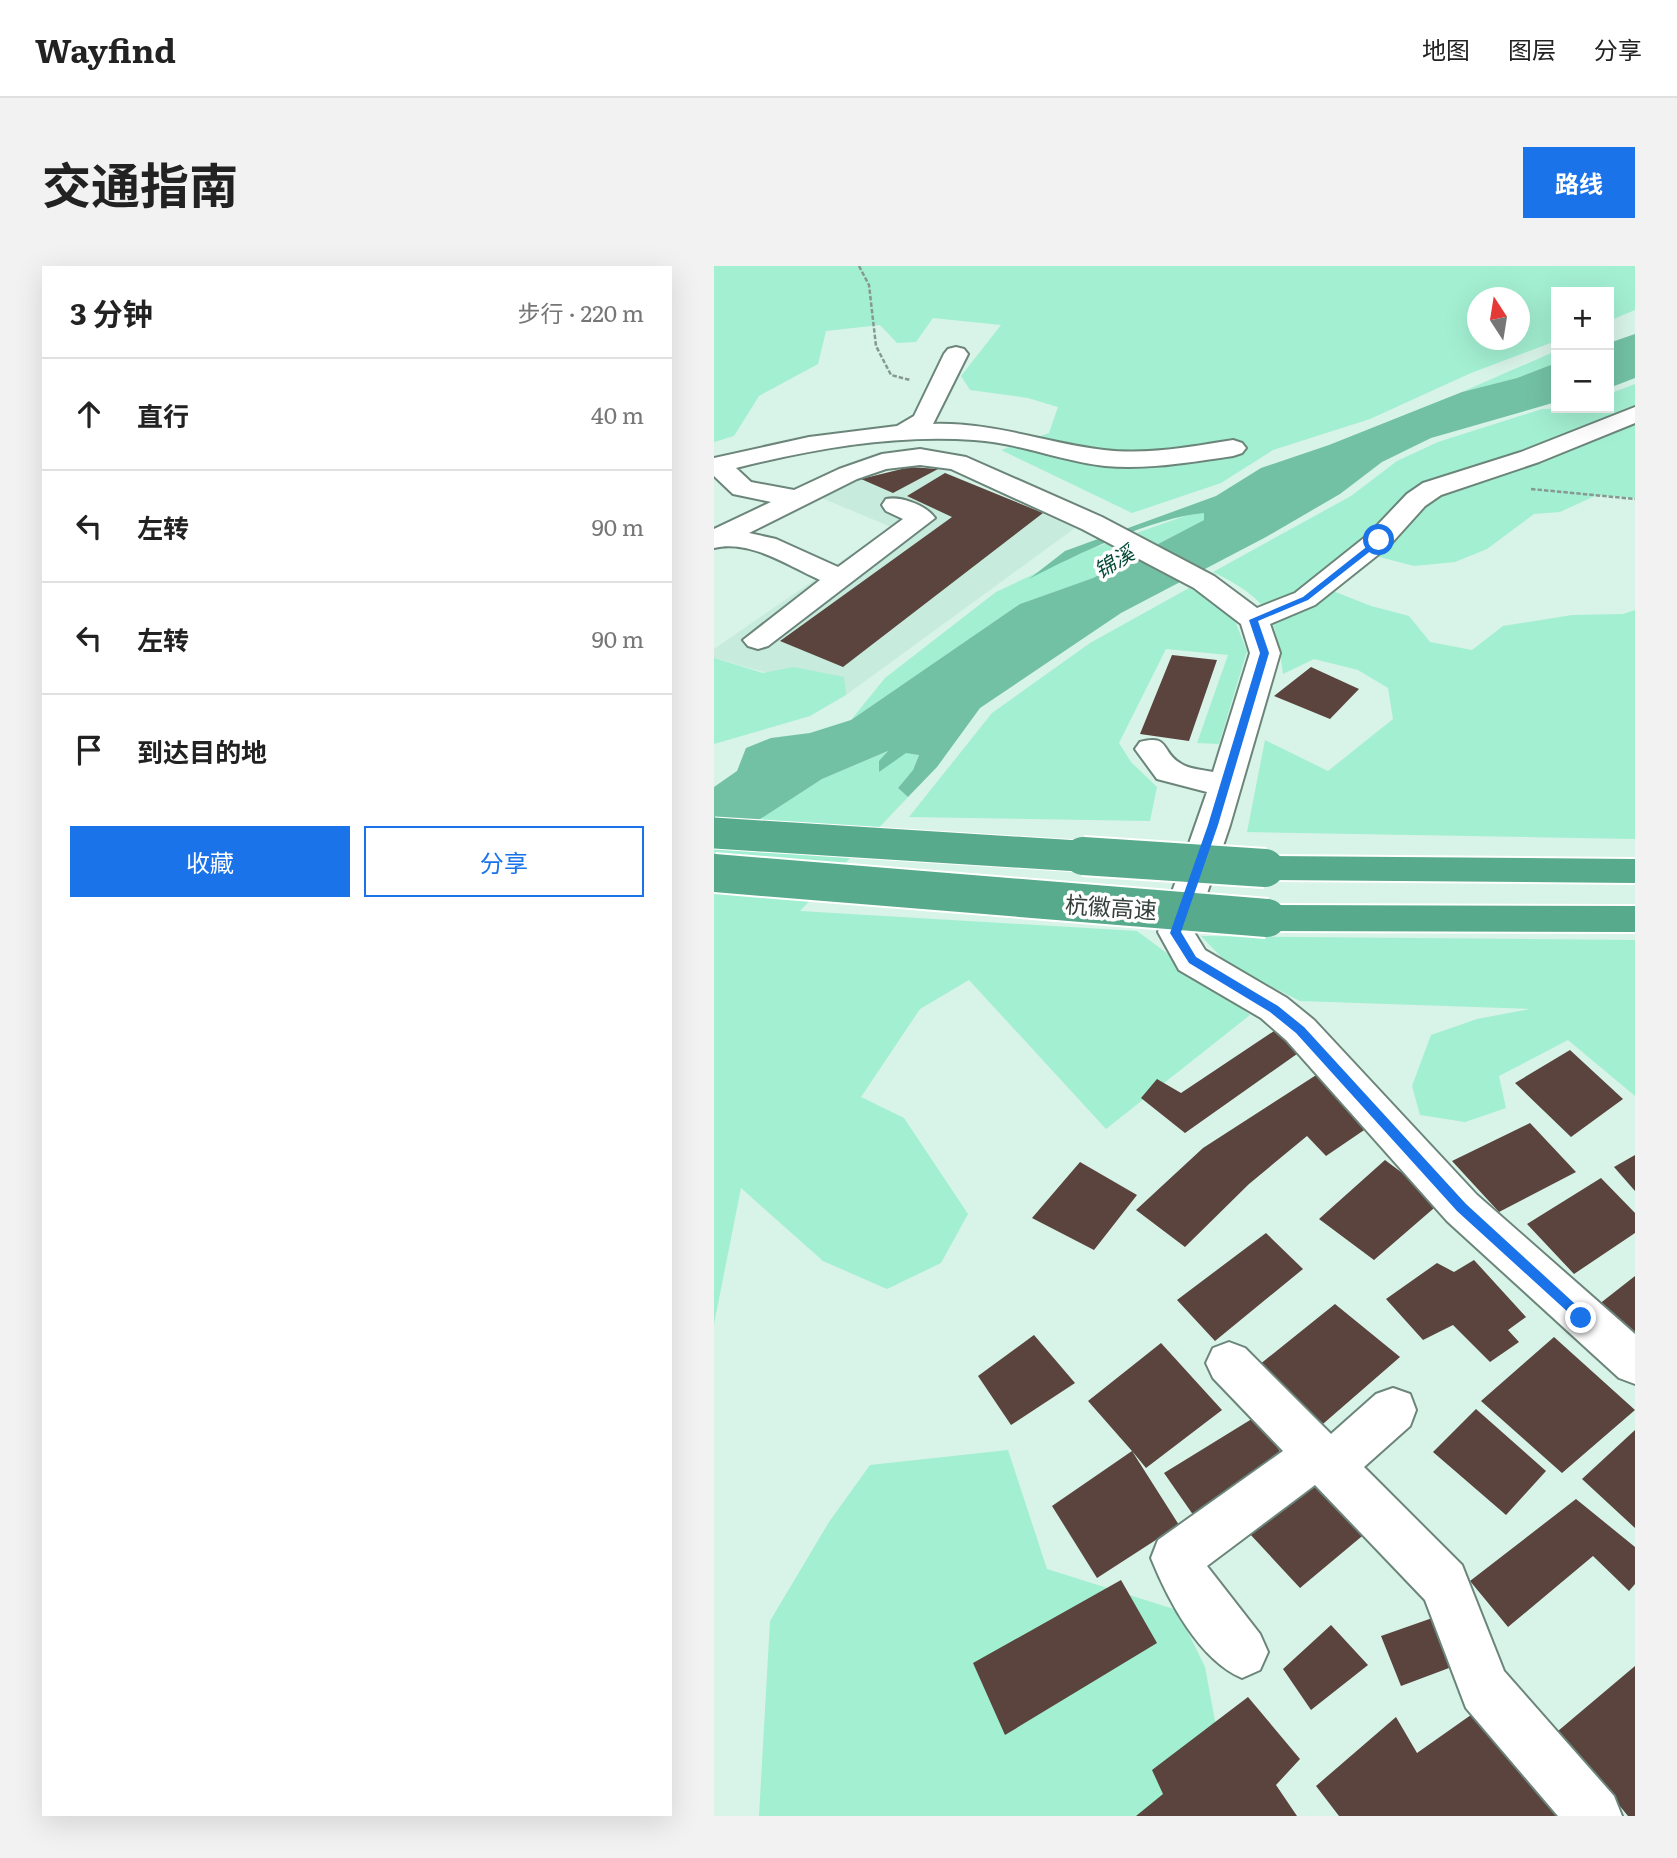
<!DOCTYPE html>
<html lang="zh">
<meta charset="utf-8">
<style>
body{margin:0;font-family:Literata,"Noto Sans SC",serif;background:#f2f2f2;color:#222}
.controls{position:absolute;right:21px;top:21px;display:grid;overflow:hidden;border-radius:0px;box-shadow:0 7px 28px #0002}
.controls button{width:63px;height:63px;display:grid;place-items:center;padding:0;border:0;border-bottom:2px solid #e0e0e0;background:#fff;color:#222;font:35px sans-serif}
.compass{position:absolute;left:753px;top:21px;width:63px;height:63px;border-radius:50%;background:#fff;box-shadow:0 7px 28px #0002;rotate:348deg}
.stop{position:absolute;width:21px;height:21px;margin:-16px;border:5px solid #1a73e8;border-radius:50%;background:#fff}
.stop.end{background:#1a73e8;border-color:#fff;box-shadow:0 2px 7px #0008}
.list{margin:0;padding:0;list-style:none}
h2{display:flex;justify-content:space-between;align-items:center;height:91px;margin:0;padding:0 28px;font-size:30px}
h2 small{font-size:23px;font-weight:400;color:#767676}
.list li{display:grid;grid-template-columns:46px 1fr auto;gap:21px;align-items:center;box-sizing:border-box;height:112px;padding:0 28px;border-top:2px solid #e0e0e0}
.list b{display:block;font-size:26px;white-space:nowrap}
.list em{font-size:23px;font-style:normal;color:#767676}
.actions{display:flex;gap:14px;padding:21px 28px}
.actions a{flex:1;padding:16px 0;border:2px solid #1a73e8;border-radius:0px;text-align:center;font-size:24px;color:#1a73e8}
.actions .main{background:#1a73e8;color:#fff}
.icon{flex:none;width:38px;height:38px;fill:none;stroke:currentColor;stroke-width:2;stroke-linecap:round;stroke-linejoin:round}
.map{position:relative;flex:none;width:921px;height:1550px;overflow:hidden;border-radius:0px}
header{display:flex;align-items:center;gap:42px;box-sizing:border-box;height:98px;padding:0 35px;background:#fff;border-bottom:2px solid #e0e0e0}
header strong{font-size:33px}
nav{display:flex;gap:38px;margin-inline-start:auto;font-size:24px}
.intro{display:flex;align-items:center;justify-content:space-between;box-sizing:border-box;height:168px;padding:0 42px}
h1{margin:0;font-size:49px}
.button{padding:18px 32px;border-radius:0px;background:#1a73e8;color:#fff;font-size:24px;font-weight:700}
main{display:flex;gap:42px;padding:0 42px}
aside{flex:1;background:#fff;border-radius:0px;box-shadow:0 7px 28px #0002}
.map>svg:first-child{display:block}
</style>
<header>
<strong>Wayfind</strong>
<nav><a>地图</a><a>图层</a><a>分享</a></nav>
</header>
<div class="intro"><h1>交通指南</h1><a class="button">路线</a></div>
<main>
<aside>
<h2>3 分钟<small>步行 · 220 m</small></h2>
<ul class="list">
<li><svg class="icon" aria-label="ahead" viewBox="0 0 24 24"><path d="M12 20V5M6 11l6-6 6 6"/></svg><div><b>直行</b></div><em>40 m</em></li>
<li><svg class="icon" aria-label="left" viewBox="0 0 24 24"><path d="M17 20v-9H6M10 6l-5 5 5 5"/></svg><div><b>左转</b></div><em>90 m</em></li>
<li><svg class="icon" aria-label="left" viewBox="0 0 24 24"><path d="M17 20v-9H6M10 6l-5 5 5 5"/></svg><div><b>左转</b></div><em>90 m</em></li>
<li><svg class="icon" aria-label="arrive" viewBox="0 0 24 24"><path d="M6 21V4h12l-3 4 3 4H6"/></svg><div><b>到达目的地</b></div></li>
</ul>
<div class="actions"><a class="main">收藏</a><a>分享</a></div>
</aside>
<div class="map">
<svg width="921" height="1550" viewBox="0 0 921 1550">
<rect width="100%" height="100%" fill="#d8f3e8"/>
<path fill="#c7ebdc" d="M 187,203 L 224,203 L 361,262 L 132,429 L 0,392 L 0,383 L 177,261 L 108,232 L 147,213 Z"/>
<path fill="#a3efd1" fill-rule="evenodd" d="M 0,0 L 921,0 L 921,44 L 895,55 L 895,26 L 842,26 L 842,75 L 757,107 L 656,153 L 559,184 L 507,217 L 418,247 L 287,184 L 335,167 L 344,141 L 314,132 L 256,124 L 247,110 L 287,59 L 219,52 L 202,76 L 183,77 L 166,59 L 112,65 L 104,98 L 45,130 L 20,170 L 0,176 ZM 764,32 L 806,32 L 806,74 L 764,74 Z
M 842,85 L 842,97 L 803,112 L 748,126 Z
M 921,118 L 921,232 L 883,229 L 846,246 L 820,248 L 773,283 L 741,296 L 700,300 L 658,289 L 619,325 L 657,340 L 695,350 L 716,376 L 758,384 L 789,360 L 858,349 L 909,348 L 921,344 L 921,573 L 533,566 L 551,474 L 614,505 L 679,453 L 674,422 L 644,404 L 600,393 L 569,408 C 561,348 555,334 499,306 L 637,230 L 683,195 L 724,176 L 828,143 L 895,142 L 895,128 Z
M 491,246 L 490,254 L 379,312 L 306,338 L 137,454 L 171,412 L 282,326 L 365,287 L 471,250 Z
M 475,322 L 508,339 L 521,355 L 533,385 L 505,478 L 483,477 L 514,389 L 452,383 L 405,477 L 417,496 L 443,521 L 436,555 L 195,551 L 278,447 L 376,377 Z
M 0,392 L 49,407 L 80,401 L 130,411 L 132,429 L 96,450 L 0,478 Z
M 177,484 L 205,488 L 199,504 L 184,522 L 194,531 L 86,645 L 423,665 L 536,749 L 392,863 L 255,714 L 206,743 L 147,831 L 190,852 L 254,948 L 227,997 L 173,1023 L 109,995 L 27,922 L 0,1058 L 0,583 L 108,513 Z
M 487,670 L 921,674 L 921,830 L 854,774 L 785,810 L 792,842 L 751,856 L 706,849 L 698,820 L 717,769 L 763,753 L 816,743 L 586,735 L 515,699 Z
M 294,1184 L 333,1303 L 463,1344 L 491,1401 L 509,1498 L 497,1550 L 45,1550 L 56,1355 L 115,1256 L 156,1199 Z"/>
<path fill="#73c1a4" d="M 921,68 L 921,112 L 895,122 L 895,77 Z
M 842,97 L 842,136 L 717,172 L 668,196 L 626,228 L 552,271 L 407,347 L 266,442 L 223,501 L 194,531 L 184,522 L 199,504 L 205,489 L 192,487 L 165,506 L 165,495 L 174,485 L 108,513 L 0,583 L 0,521 L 23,505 L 32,482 L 57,472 L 96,467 L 137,454 L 306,338 L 379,312 L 490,254 L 490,247 C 440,251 361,289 315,313 L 351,285 L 502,230 L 547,202 L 615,179 L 748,126 L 803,112 Z"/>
<path fill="#5a443d" d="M 196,201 L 224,203 L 179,227 L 147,213 Z
M 231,207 L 329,247 L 129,401 L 66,375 L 238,251 L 193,230 Z
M 458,389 L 503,394 L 475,475 L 426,468 Z
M 597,401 L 645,423 L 616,453 L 560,430 Z
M 566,761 L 590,783 L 471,867 L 427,832 L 443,813 L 467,827 Z
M 856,784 L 909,833 L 857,871 L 801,817 Z
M 610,804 L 659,858 L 612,890 L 593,870 L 535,918 L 471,981 L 422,944 L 489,882 Z
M 816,857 L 862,906 L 785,946 L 738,895 Z
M 921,889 L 921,925 L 900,901 Z
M 671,894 L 727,936 L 660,994 L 605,953 Z
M 366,896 L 423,929 L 380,984 L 318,952 Z
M 887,912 L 921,947 L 921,967 L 860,1008 L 813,958 Z
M 552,967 L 589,1003 L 501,1075 L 463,1034 Z
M 760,994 L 812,1051 L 794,1064 L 805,1076 L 776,1096 L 739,1059 L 709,1074 L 672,1033 L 723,997 L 740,1006 Z
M 921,1010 L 921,1073 L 884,1039 Z
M 621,1038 L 686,1091 L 602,1164 L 540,1103 Z
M 320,1069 L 361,1117 L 297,1159 L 264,1110 Z
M 840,1071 L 921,1144 L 848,1207 L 767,1135 Z
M 447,1077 L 508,1144 L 432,1202 L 418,1185 L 465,1259 L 383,1312 L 338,1240 L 418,1185 L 374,1135 Z
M 762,1143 L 832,1205 L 792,1249 L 719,1186 Z
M 541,1151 L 571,1192 L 482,1253 L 450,1207 Z
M 921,1164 L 921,1262 L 868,1213 Z
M 605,1212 L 653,1266 L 586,1322 L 535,1267 Z
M 862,1233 L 921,1281 L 921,1318 L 915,1325 L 879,1290 L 794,1361 L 756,1315 Z
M 407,1314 L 443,1377 L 291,1469 L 259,1397 Z
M 724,1350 L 743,1399 L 687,1420 L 667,1370 Z
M 617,1359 L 654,1399 L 597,1444 L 569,1403 Z
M 921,1400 L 921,1550 L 914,1550 L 844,1465 Z
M 534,1431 L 586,1493 L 562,1519 L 583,1550 L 422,1550 L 449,1528 L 438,1504 Z
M 764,1444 L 847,1550 L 625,1550 L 602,1520 L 682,1451 L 703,1487 Z"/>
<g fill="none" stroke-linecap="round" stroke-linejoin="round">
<g stroke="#6c857b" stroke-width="4">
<path id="minor" d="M 242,81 L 250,83 L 254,88 L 219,158 C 279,156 332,177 390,184 C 433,189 477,181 519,174 L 528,177 L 532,182 L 528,187 L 519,190 C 477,196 434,204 391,200 C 347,195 305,177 260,174 C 181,168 98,183 22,202 L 37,216 L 80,224 L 125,203 L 168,188 L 206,183 L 252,191 L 388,251 L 500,310 L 543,342 L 581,327 L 655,268 L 693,228 L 709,217 L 807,186 L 921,141 L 921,157 L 825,196 L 727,229 L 711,240 L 675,280 L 601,339 L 556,358 L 566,387 L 516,559 L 480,666 L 491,684 L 573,732 L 600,754 L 763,929 L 921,1068 L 921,1118 L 905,1112 L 733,955 L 572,774 L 547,752 L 465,704 L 444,666 L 493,526 L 443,513 L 421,483 L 426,476 C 456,468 447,486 466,497 C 474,503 489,504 499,506 L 536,387 L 527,358 L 480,322 L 368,263 L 237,203 L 206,199 L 172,203 L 143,213 L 35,267 L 62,273 L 124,301 L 189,253 L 172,245 L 168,239 L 172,233 C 187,230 212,239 221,252 L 54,380 L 44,383 L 34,380 L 29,374 L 106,314 C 74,300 36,273 0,282 L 0,263 L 57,236 L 19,228 L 0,210 L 0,192 L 95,171 L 183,160 L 200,150 L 230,88 L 234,83 Z
M 515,1076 L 531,1082 L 617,1168 L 662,1128 L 679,1122 L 696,1128 L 702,1144 L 696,1160 L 650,1201 L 748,1299 L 790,1405 L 900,1530 L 908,1550 L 844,1550 L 752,1442 L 711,1334 L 601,1219 L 493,1300 L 546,1368 L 554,1386 L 546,1404 L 528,1412 C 485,1394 454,1334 437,1292 L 444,1274 L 569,1185 L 499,1112 L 492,1097 L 499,1082 Z"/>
</g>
<g stroke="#fff" stroke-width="4">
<path id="highway" d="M 551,590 L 921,593 L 921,617 L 551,614 L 539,611 L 534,602 L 539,593 Z
M 553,639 L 921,640 L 921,666 L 553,665 L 540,661 L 535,652 L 540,643 Z"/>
</g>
<path stroke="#869991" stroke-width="2.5" stroke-dasharray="4.5 2" stroke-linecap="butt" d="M 145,0 L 155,19 L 162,80 L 177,109 L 196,114
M 817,223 L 921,233"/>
<use href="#minor" fill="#fff" fill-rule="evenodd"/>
<use href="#highway" fill="#57aa8c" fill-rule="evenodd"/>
<g stroke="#fff" stroke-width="33" stroke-linecap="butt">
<path id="highway-bridge-far1" d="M 0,567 L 396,592"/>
</g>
<g stroke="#fff" stroke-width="42" stroke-linecap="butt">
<path id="highway-bridge" d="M 369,590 L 551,602
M 0,607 L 553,652"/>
</g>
<use href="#highway-bridge-far1" stroke="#57aa8c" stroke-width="31"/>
<use href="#highway-bridge" stroke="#57aa8c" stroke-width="38"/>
</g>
<path fill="#1a73e8" d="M 665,271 L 668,276 L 594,334 L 544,355 L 555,387 L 504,559 L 467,666 L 482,691 L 564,740 L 590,761 L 752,938 L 871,1047 L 871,1056 L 867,1058 L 743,945 L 582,767 L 556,746 L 475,697 L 456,667 L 494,559 L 546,387 L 535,354 L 589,331 Z"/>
<g text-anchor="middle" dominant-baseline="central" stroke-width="7" stroke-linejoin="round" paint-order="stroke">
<g font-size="21" font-style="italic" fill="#064b38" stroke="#fff">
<text transform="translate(399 294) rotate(-31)">锦溪</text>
</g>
<g font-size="23" fill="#35403b" stroke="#fff">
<text transform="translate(397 640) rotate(4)">杭徽高速</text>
</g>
</g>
</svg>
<div class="controls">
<button>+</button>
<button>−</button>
</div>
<svg class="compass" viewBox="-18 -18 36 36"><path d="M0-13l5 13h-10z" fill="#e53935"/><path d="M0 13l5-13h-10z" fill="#767676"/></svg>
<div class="stop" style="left:665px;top:274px"></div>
<div class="stop end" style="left:867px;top:1052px"></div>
</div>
</main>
